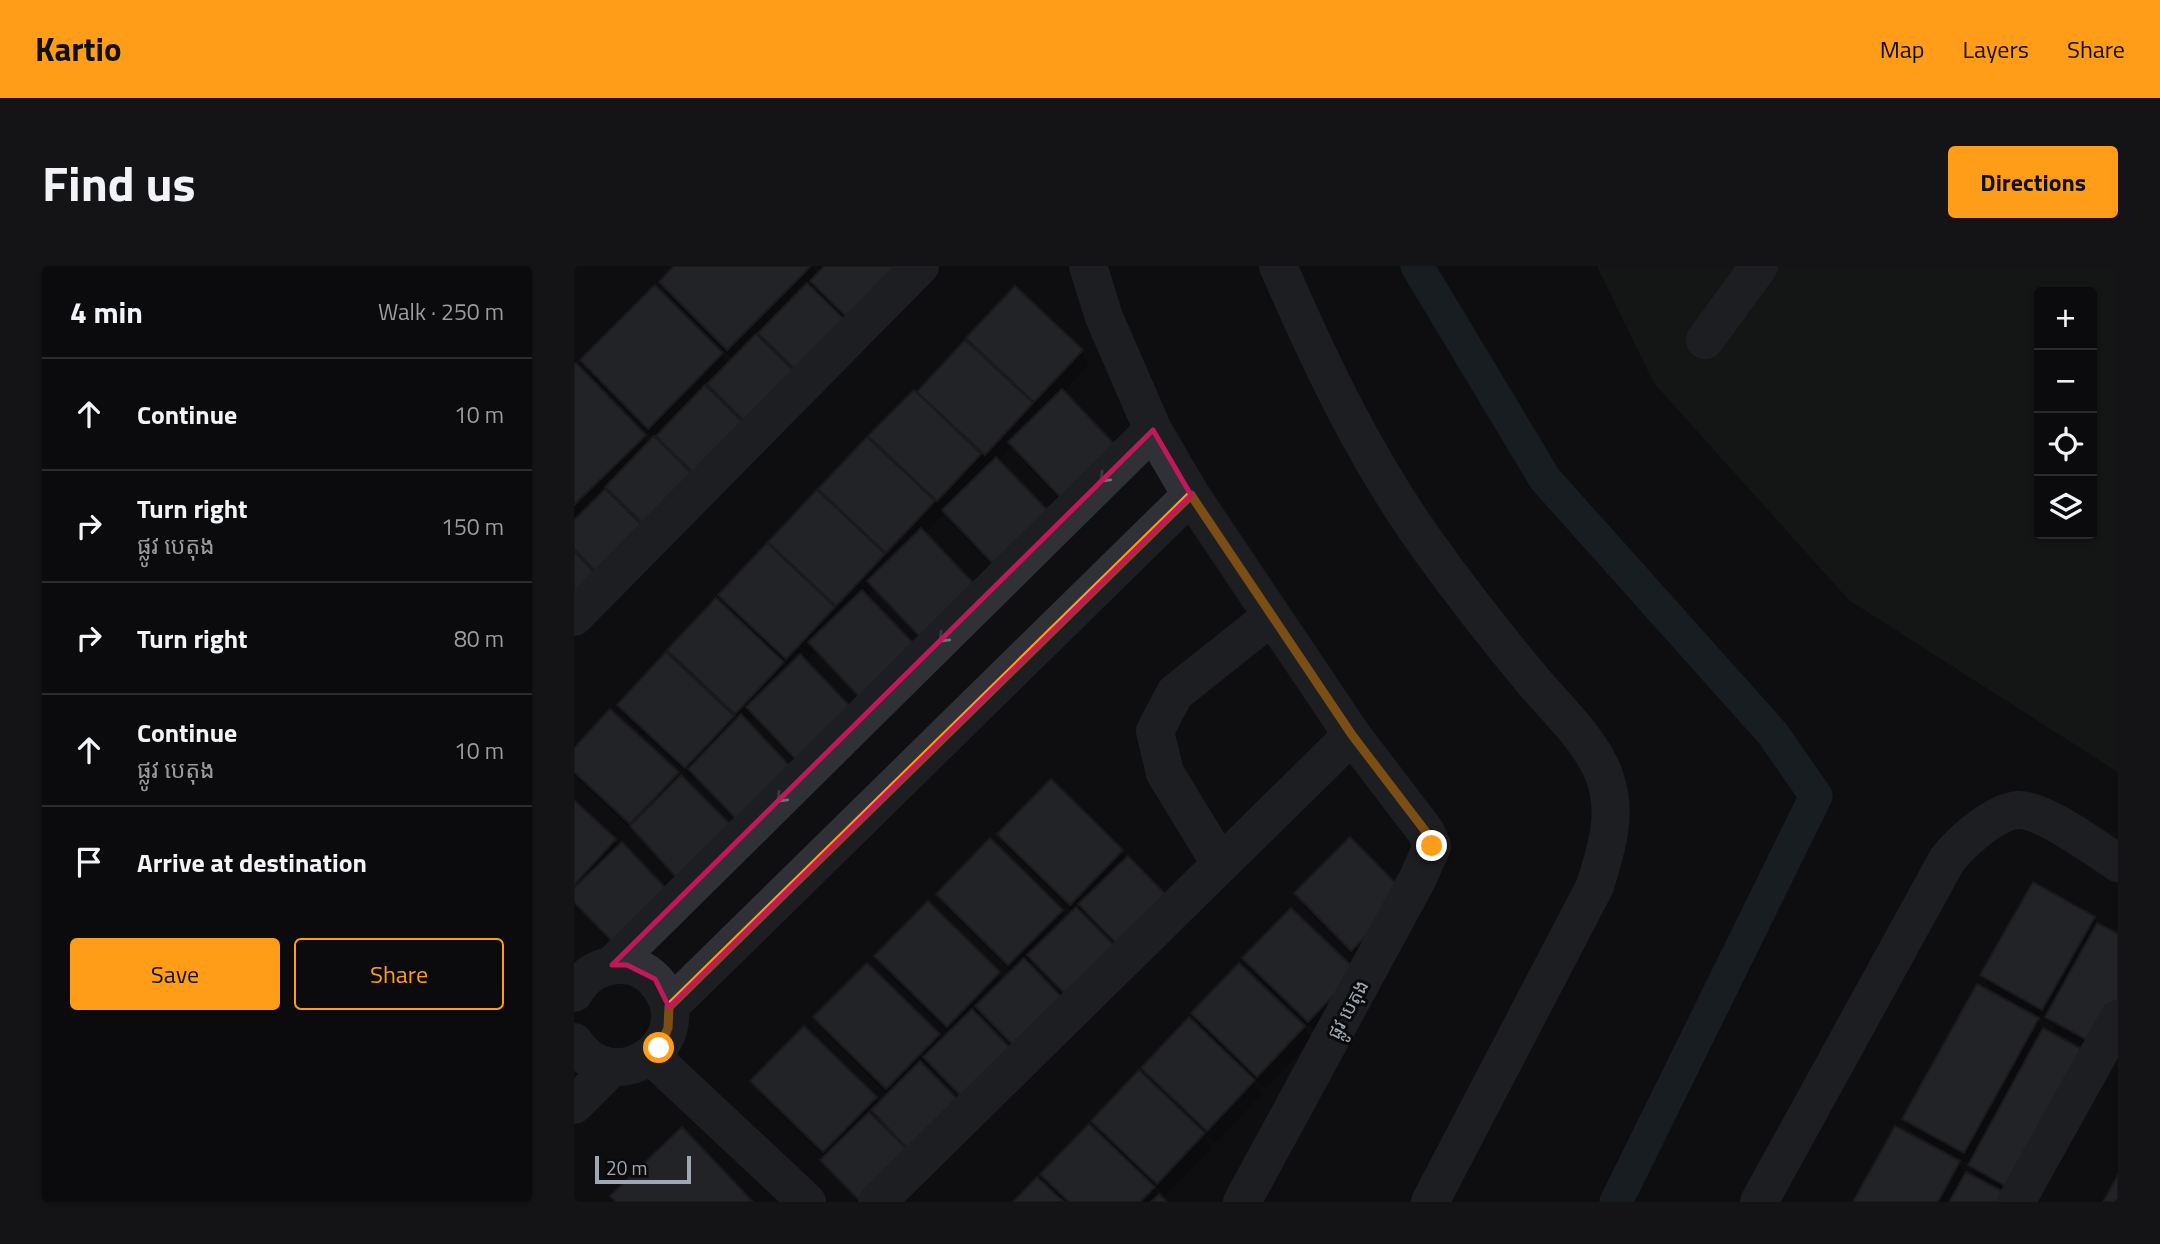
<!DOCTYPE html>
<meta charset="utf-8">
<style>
body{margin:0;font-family:"Titillium Web","Noto Sans Khmer",sans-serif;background:#141416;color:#f1f3f6}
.controls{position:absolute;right:21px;top:21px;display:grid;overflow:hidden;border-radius:7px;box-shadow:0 2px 5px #0004}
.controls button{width:63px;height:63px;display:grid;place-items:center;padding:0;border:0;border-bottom:2px solid #2b2b2e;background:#0b0b0d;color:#f1f3f6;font:35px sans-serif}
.scale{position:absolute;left:21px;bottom:18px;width:96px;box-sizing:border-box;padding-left:7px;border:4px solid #9fa7b3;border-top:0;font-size:19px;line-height:24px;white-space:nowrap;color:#9fa7b3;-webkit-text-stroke:5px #0a0a0c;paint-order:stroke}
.stop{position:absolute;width:21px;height:21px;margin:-16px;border:5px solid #ff9d19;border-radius:50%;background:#fff}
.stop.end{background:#ff9d19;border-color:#fff;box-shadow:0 2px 7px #0008}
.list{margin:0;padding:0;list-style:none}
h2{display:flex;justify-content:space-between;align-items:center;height:91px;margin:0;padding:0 28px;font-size:30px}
h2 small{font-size:23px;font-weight:400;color:#9a9b9d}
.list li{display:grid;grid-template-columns:46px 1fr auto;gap:21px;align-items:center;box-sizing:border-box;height:112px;padding:0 28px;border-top:2px solid #2b2b2e}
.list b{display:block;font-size:26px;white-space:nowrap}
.list p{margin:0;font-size:23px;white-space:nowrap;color:#9a9b9d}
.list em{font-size:23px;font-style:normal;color:#9a9b9d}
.actions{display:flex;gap:14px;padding:21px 28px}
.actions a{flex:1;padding:16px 0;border:2px solid #ff9d19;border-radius:7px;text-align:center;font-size:24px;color:#ff9d19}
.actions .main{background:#ff9d19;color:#111}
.icon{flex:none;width:38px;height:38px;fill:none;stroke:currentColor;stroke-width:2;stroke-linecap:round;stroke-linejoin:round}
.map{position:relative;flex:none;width:1544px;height:936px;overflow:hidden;border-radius:7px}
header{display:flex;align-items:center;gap:42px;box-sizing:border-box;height:98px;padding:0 35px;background:#ff9d19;color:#111}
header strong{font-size:33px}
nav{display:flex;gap:38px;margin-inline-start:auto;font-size:24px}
.intro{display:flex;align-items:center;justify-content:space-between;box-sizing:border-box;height:168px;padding:0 42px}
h1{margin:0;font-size:49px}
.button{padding:18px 32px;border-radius:7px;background:#ff9d19;color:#111;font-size:24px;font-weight:700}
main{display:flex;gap:42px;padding:0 42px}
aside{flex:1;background:#0b0b0d;border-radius:7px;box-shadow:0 2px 5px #0004}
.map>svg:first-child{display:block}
</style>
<header>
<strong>Kartio</strong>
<nav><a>Map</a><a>Layers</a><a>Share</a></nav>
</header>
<div class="intro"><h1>Find us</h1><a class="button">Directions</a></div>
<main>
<aside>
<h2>4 min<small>Walk · 250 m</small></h2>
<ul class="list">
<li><svg class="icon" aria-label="ahead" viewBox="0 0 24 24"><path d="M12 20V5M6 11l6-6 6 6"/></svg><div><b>Continue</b></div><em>10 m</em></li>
<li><svg class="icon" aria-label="right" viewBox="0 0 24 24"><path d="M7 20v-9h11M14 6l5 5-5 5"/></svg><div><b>Turn right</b><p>ផ្លូវ បេតុង</p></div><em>150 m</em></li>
<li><svg class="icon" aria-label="right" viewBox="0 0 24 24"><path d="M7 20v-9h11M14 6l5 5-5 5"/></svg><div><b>Turn right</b></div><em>80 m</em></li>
<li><svg class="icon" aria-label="ahead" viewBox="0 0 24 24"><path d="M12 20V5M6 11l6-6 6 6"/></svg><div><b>Continue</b><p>ផ្លូវ បេតុង</p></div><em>10 m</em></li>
<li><svg class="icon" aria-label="arrive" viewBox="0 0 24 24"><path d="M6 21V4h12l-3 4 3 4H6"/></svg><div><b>Arrive at destination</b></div></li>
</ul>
<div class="actions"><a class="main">Save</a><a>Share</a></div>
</aside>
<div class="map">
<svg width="1544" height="936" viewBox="0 0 1544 936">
<rect width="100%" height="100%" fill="#0f0f11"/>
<path fill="#19211a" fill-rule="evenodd" d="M 1023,0 L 1544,0 L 1544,506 L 1275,334 L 1080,117 ZM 1465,26 L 1518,26 L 1518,268 L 1465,268 Z"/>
<path fill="#0007" fill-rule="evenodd" d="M 103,0 L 239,0 L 244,9 L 248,5 L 244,0 L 352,0 L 0,367 L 0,101 L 70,170 L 75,178 L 80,173 L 16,108 L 8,95 L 81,22 L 148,89 L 154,99 L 159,94 L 95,30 L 87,16 ZM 240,19 L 247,31 L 236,22 Z
M 394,73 L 507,85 L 515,99 L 489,127 L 500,249 L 444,190 L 438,181 L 424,196 L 434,317 L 378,258 L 371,247 L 351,268 L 359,388 L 299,322 L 292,330 L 300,449 L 241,385 L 231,396 L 238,514 L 179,451 L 173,457 L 178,574 L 122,512 L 120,514 L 53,453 L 45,439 L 104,399 L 95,384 L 157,347 L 147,330 L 203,288 L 196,277 L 254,236 L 246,223 L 303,182 L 297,170 L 342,128 L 391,76 L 401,84 ZM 206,393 L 216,401 L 213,404 Z
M 0,485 L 103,507 L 106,513 L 119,633 L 64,570 L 0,510 Z
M 477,515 L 598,637 L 505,744 L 459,695 L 455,700 L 453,795 L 407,747 L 403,751 L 401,846 L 355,800 L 352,804 L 348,899 L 285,936 L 254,904 L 249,895 L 251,892 L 187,829 L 179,816 L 301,832 L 305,838 L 314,829 L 250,765 L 242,752 L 365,769 L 368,775 L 375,768 L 310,704 L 302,690 L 354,637 L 425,707 L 429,715 L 438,706 L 372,642 L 364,628 L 487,645 L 492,653 L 499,646 L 433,582 L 425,569 ZM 511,646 L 529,665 L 527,668 L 508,649 Z
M 0,537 L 40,575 L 44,582 L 57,698 L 0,637 Z
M 722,627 L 832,630 L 786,697 L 730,641 Z
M 1520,652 L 1524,659 L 1532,793 L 1481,765 L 1477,757 L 1460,748 L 1470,765 L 1439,936 L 1281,936 L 1377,892 L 1378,889 L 1338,866 L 1330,853 L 1441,737 L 1416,723 L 1408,709 ZM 1382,891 L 1395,898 L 1404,915 L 1391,908 Z
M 670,693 L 781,706 L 743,768 L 678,706 Z
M 619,748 L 726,754 L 738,774 L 691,823 L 677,812 L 687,829 L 641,878 L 629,868 L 638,882 L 591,930 L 578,919 L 590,936 L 442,936 L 479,927 L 469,909 L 528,871 L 519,855 L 577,817 L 569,802 L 629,765 Z"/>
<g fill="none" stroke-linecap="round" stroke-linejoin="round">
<path stroke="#252f35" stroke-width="33" d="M 843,0 L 971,213 L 1199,468 L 1242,530 L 1042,936"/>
</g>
<path fill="#3b3d41" stroke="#29292d" stroke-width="2" d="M 100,0 L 237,0 L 153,84 L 85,16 Z
M 250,0 L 321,0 L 281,59 L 236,15 Z
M 233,17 L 278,61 L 229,111 L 184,67 Z
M 81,19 L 149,87 L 74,163 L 6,94 Z
M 441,20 L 509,84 L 460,136 L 392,72 Z
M 182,68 L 227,112 L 178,163 L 133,118 Z
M 391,74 L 459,137 L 411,189 L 343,126 Z
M 2,97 L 72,169 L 0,239 L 0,98 Z
M 131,119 L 176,164 L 127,214 L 82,170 Z
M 488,123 L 546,184 L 491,236 L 434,176 Z
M 340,124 L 407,188 L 363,235 L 294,170 Z
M 80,170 L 125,215 L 77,265 L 31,221 Z
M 293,171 L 361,235 L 312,287 L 244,223 Z
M 422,191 L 480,251 L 425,304 L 368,244 Z
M 31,223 L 77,268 L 31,315 L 0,283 L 0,254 Z
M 243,224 L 311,288 L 262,340 L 194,276 Z
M 347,262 L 405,323 L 350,375 L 293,315 Z
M 193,277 L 261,341 L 212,393 L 144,329 Z
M 0,285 L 30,317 L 0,346 Z
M 288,324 L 346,384 L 291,437 L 234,376 Z
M 142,332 L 210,396 L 161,448 L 93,384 Z
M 92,386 L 160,450 L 111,502 L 43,439 Z
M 226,388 L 284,449 L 229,501 L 172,441 Z
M 36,443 L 105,506 L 56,558 L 0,506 L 0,482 Z
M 167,448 L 224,509 L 170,561 L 114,503 Z
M 107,509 L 165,567 L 110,620 L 56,560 Z
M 477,513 L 549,584 L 496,639 L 423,568 Z
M 0,534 L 42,573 L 0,619 Z
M 776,571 L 833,629 L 777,685 L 720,627 Z
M 416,572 L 489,644 L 434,699 L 362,628 Z
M 48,576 L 102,633 L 48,685 L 0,636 L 0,622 Z
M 554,590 L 599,636 L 550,685 L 504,638 Z
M 1459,616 L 1521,651 L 1468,744 L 1406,709 Z
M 354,635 L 426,706 L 373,761 L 300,690 Z
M 502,641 L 548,687 L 499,736 L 453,689 Z
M 717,642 L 783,705 L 734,756 L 668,692 Z
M 1523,657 L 1544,668 L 1544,745 L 1524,780 L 1471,751 Z
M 450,692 L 495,739 L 447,787 L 401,740 Z
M 293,697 L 366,768 L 312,823 L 239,751 Z
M 665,697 L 731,760 L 683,811 L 617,747 Z
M 1403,718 L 1465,752 L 1390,887 L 1328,853 Z
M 398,743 L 444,790 L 395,838 L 349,791 Z
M 615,751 L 681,814 L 633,865 L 567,802 Z
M 230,760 L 303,831 L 249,886 L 176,815 Z
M 1469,762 L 1518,789 L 1442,926 L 1394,899 Z
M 346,795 L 392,842 L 342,891 L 297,844 Z
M 565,804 L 631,867 L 583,918 L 517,855 Z
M 295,846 L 342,892 L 287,936 L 246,894 Z
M 515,858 L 581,921 L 566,936 L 495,936 L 466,908 Z
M 1321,860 L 1386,895 L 1364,936 L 1279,936 Z
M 108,861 L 179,936 L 42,936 L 36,930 Z
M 1392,906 L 1439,931 L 1436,936 L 1375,936 Z
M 1544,909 L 1544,936 L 1529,936 Z
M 463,911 L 490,936 L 439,936 Z
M 585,928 L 593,936 L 577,936 Z"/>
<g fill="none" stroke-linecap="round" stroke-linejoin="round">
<path stroke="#303136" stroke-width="38" d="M 514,0 L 530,51 L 579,164 L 617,229 L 778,469 L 852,566 L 858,580 L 844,612 L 668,936
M 704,0 C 747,99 793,196 857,284 C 888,327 921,369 955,410 C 979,440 1019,475 1031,512 C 1044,550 1032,583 1021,620 L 856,936
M 1131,74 L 1185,0
M 0,351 L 346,0
M 646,597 L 591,507 L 581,465 L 601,427 L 698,350
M 38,699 L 579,164
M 0,727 C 11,708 26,699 48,699 C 63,699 76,707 85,719 C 127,775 40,837 0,776
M 95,741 L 617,229
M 77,790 L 233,936
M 0,839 L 37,802
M 303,936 L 778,469
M 1185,936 L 1373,594 C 1387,576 1419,547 1443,544 C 1468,542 1521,582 1544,597
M 1442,936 L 1544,753"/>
</g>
<defs><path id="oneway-chevron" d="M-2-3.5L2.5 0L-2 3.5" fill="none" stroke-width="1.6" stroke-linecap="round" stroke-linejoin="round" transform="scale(1.75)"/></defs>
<g stroke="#6d727b">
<use href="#oneway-chevron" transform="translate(530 212) rotate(135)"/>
<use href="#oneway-chevron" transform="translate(369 372) rotate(135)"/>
<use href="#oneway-chevron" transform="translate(207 532) rotate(135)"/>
</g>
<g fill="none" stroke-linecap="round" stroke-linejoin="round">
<path stroke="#ff9d19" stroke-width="9" d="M 85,782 L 94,762 L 95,741 L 617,229 L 778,469 L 852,566 L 858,580"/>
</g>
<path d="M0 0H1544V936H0ZM 579,164 L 617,229 L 95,741 L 81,713 L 53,699 L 38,699 Z" fill="#0f0f11" fill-opacity=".55" fill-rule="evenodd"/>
<path fill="none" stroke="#c2185b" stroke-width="5" stroke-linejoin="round" d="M 579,164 L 617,229 L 95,741 L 81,713 L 53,699 L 38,699 Z"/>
<g text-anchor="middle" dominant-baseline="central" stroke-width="6" stroke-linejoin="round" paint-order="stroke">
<g font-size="19" fill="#9fa7b3" stroke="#0a0a0c">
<text transform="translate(773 743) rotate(-61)">ផ្លូវ បេតុង</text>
</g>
</g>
</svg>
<div class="controls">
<button>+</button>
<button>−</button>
<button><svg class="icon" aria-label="locate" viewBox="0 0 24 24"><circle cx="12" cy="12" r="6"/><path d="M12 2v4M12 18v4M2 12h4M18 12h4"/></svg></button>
<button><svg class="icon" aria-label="layers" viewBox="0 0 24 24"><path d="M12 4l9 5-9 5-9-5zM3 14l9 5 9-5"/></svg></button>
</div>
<div class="scale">20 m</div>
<div class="stop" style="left:85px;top:782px"></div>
<div class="stop end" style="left:858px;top:580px"></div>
</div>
</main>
